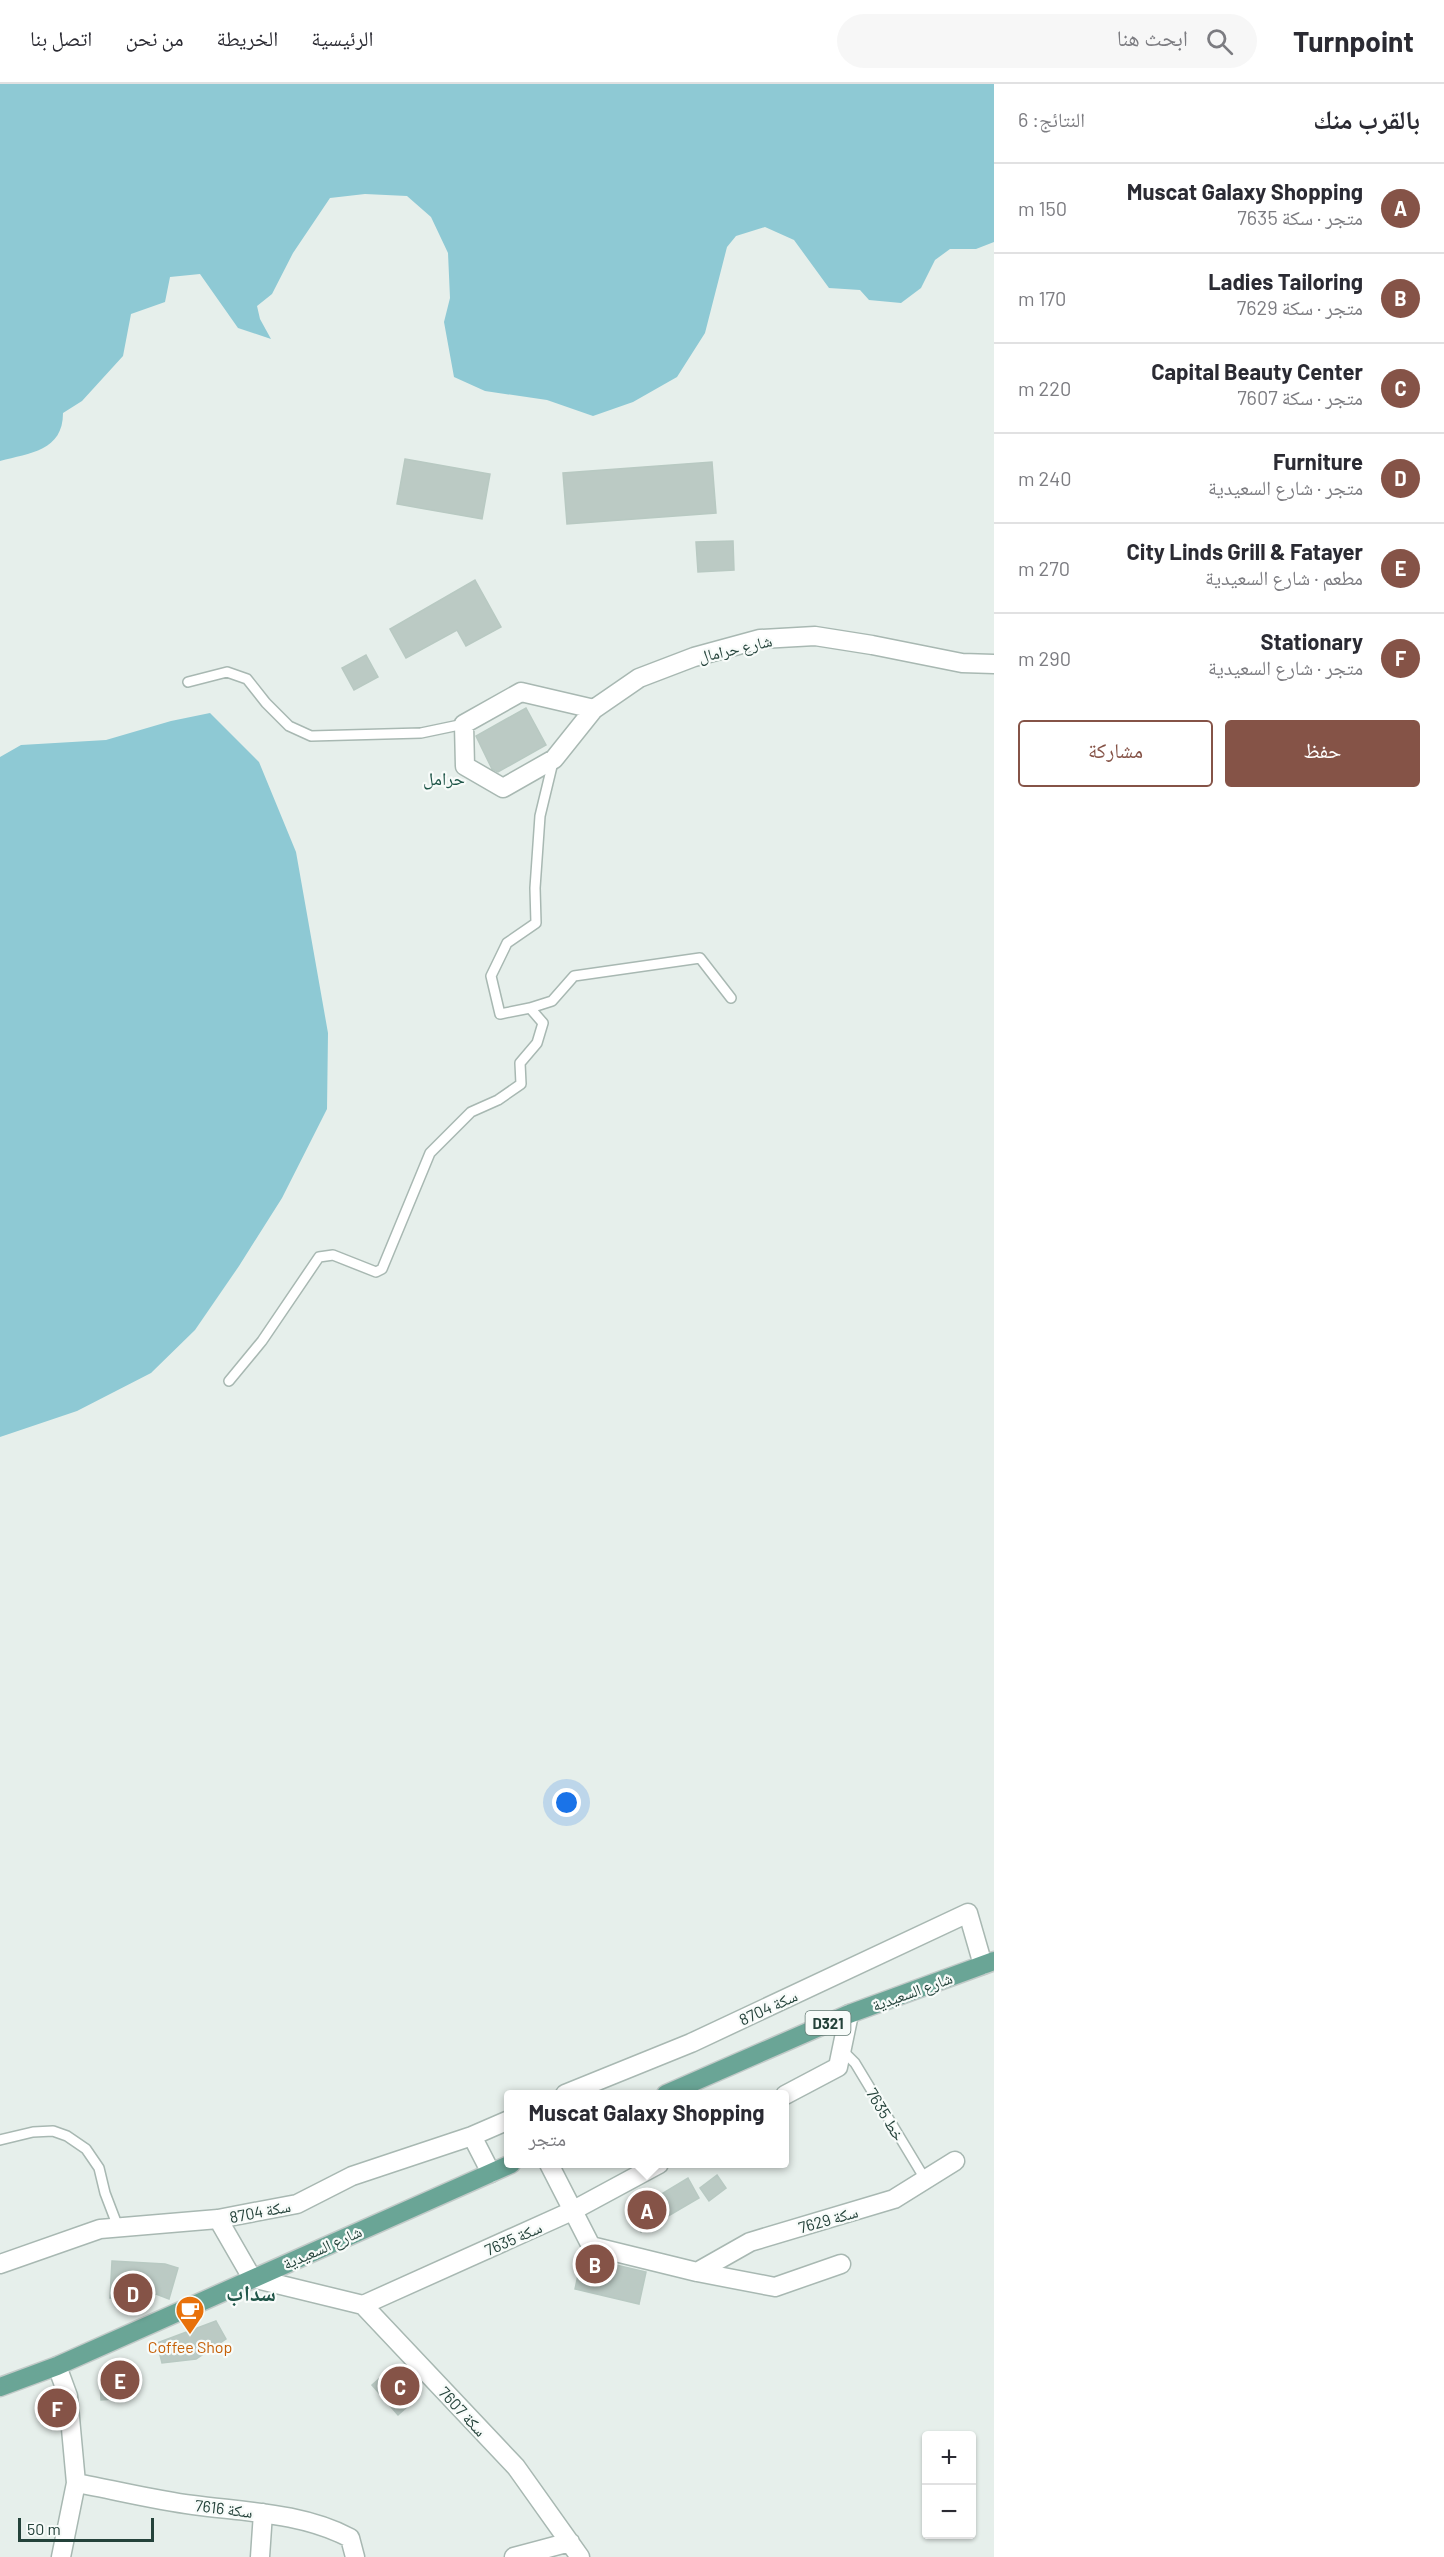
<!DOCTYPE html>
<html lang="ar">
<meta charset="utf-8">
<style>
body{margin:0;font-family:Barlow,"Noto Naskh Arabic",sans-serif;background:#f7f7f7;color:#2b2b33;direction:rtl}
.controls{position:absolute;right:18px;bottom:18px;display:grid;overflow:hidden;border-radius:6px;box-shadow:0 2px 4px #0004}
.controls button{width:54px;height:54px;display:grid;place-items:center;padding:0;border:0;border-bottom:2px solid #e1e1e2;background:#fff;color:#2b2b33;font:30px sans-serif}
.scale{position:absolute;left:18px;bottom:15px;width:136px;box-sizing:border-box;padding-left:6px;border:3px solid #24423a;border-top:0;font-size:16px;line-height:21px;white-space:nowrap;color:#24423a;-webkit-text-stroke:4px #f7fbf9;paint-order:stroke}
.you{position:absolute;left:567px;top:1719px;width:21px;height:21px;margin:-15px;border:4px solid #fff;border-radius:50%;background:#1a73e8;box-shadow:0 0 0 9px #1a73e833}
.badge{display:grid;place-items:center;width:39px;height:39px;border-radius:50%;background:#855347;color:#fff;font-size:20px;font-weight:700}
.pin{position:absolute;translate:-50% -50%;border:3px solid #fff;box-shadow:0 2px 6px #0006}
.popup{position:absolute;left:504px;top:2006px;width:285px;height:78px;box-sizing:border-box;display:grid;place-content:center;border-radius:6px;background:#fff;filter:drop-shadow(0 2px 4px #0005);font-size:20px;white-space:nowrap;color:#7c7c81}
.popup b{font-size:22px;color:#2b2b33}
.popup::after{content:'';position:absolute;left:50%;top:100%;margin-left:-12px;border:12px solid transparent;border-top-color:#fff}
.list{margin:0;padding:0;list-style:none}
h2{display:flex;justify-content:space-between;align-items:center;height:78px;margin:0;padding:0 24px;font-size:26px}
h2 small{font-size:20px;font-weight:400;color:#7c7c81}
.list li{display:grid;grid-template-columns:39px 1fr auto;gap:18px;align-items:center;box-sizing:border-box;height:90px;padding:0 24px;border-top:2px solid #e1e1e2}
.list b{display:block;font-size:22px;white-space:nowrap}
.list p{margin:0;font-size:20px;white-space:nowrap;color:#7c7c81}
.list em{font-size:20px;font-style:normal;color:#7c7c81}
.actions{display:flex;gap:12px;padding:18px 24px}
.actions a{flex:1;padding:14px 0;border:2px solid #855347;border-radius:6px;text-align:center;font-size:21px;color:#855347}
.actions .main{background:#855347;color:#fff}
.icon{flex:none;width:33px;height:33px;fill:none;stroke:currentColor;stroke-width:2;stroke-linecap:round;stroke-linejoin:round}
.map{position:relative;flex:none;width:994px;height:2473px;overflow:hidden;direction:ltr}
header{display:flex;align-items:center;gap:36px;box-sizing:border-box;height:84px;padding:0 30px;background:#fff;border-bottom:2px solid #e1e1e2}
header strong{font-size:28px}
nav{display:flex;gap:33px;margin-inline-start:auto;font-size:21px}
.search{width:420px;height:54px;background:#f7f7f7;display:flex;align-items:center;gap:15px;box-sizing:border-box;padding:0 21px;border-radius:33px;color:#7c7c81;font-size:22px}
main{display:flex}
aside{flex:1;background:#fff}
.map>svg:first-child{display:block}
</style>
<header>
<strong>Turnpoint</strong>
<div class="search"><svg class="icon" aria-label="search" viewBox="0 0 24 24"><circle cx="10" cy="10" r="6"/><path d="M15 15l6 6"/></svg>ابحث هنا</div>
<nav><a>الرئيسية</a><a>الخريطة</a><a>من نحن</a><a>اتصل بنا</a></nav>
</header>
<main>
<aside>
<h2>بالقرب منك<small>النتائج: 6</small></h2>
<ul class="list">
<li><span class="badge">A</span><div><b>Muscat Galaxy Shopping</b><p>متجر · سكة 7635</p></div><em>150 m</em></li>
<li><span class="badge">B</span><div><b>Ladies Tailoring</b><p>متجر · سكة 7629</p></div><em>170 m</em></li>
<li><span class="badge">C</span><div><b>Capital Beauty Center</b><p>متجر · سكة 7607</p></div><em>220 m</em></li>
<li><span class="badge">D</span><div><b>Furniture</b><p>متجر · شارع السعيدية</p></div><em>240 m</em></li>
<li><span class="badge">E</span><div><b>City Linds Grill &amp; Fatayer</b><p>مطعم · شارع السعيدية</p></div><em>270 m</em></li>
<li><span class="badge">F</span><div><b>Stationary</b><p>متجر · شارع السعيدية</p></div><em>290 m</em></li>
</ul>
<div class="actions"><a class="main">حفظ</a><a>مشاركة</a></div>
</aside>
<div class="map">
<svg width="994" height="2473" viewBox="0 0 994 2473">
<rect width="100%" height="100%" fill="#e6efeb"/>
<path fill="#8ec9d4" d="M 0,0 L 994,0 L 994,158 L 976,165 L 950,165 L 935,176 L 921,204 L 901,219 L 869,216 L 860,206 L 829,204 L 794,156 L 765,143 L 736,152 L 727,163 L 705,249 L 677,293 L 633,318 L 593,332 L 547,316 L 485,307 L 454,293 L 444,238 L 450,214 L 448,169 L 431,133 L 407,112 L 365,110 L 330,114 L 293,169 L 272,210 L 257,222 L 260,235 L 271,255 L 238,244 L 200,190 L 170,193 L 165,218 L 131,230 L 123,272 L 82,317 L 63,329 C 63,367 30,369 0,377 Z
M 210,629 L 259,678 L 296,768 L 328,949 L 327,1025 L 282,1114 L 239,1182 L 195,1246 L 151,1289 L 77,1327 L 0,1353 L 0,673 L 21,661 L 106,656 L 171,637 Z"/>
<path fill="#bbcac4" stroke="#b8c9c2" stroke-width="1.5" d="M 405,375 L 490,390 L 482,435 L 397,420 Z
M 712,378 L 716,429 L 567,440 L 563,389 Z
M 733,457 L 734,486 L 698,488 L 696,458 Z
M 475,496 L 501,543 L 466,562 L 457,546 L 406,574 L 390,545 Z
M 366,571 L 378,593 L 354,606 L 342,584 Z
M 526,624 L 546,661 L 498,688 L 492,685 L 476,652 Z
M 717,2091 L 726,2104 L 709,2117 L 700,2104 Z
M 688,2094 L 699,2114 L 641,2148 L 630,2129 Z
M 582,2173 L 646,2188 L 639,2220 L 575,2205 Z
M 112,2177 L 165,2180 L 178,2184 L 169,2215 L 156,2210 L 146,2215 L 110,2214 Z
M 216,2237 L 226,2255 L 196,2275 L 162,2279 L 157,2259 Z
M 390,2285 L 417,2314 L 398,2331 L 372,2301 Z
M 125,2289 L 127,2314 L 101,2316 L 100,2298 Z"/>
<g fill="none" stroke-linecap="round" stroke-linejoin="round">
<g stroke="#a8b8b2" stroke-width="12">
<path id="service" d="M 188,598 L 227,588 L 247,595 L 266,619 L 289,642 L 311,652 L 421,649 L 464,640
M 530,924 L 552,917 L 574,892 L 700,874 L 731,914
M 229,1297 L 262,1257 L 319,1173 L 333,1171 L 376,1188 L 382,1185 L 430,1069 L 471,1028 L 498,1016 L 521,1000 L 520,979 L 537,959 L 543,939 L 530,924 L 500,930 L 491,892 L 507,859 L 536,839 L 535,804 L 540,732 L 553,678
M 841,1969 L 847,1971 L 855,1979 L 925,2095
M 0,2056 L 33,2048 L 53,2047 L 67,2052 L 86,2065 L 99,2084 L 105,2109 L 118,2143"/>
</g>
<g stroke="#a8b8b2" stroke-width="21">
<path id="minor" d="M 594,625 L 521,608 L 464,640 L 465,682 L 503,704 L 554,675 L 594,625 L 639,594 L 694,573 L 760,555 L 815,552 L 872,561 L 962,579 L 994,580
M 565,2010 L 691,1959 L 968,1829 L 983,1881
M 785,2011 L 838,1983 L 849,1930
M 472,2052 L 491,2089
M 549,2080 L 591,2162 L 697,2188 L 775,2203 L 841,2180
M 218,2135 L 252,2194 L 363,2221 L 516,2383 L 580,2473
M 0,2180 L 100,2145 L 218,2135 L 297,2120 L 352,2092 L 472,2052 L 509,2036
M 697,2188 L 750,2158 L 894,2115 L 955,2077
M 363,2221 L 572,2127 L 659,2080
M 57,2282 L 68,2312 L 76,2399 L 61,2473
M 76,2399 C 115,2406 154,2416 193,2421 C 246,2428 303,2429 350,2454 L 355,2473
M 260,2473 L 263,2429
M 514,2473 L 570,2458"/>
</g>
<g stroke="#c2cac8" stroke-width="21">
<path id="primary" d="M 666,2010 L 849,1930 L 994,1877
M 0,2303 L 57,2282 L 511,2080"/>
</g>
<use href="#service" stroke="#fff" stroke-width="9"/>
<use href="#minor" stroke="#fff" stroke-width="18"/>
<use href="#primary" stroke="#6aa596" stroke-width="18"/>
</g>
<defs>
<g id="cafe-pin" transform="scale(1.5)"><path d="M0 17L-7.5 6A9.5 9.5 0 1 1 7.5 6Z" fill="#e8710a" stroke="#f7fbf9"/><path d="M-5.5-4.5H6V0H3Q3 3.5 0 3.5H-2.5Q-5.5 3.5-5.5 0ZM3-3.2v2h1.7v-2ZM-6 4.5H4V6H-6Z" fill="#fff"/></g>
</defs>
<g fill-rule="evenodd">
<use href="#cafe-pin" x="190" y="2226"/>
</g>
<g text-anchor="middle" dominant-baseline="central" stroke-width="4.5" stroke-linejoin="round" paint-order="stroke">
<rect fill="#f7fbf9" stroke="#637a73" stroke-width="1.5" x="805.5" y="1927" width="45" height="24" rx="4.5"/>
<g font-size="15" font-weight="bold" fill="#24423a">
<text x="828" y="1939">D321</text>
</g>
<g font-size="16" fill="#24423a" stroke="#f7fbf9">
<text transform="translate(735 564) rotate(-13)">شارع حرامال</text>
<text transform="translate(912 1907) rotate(-20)">شارع السعيدية</text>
<text transform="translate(768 1923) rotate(-25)">سكة 8704</text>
<text transform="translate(886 2030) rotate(59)">7635 خط</text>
<text transform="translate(260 2127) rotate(-11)">سكة 8704</text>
<text transform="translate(828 2135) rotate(-16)">سكة 7629</text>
<text transform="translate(513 2154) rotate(-24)">سكة 7635</text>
<text transform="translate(322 2163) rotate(-24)">شارع السعيدية</text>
<text transform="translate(463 2327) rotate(47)">سكة 7607</text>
<text transform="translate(224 2424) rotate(7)">سكة 7616</text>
</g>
<g font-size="16" fill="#c56008" stroke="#f7fbf9">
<text x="190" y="2262">Coffee Shop</text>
</g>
<g font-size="18" fill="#1f5548" stroke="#f7fbf9">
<text x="444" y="694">حرامل</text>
</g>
<g font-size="22" font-weight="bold" fill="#1f5548" stroke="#f7fbf9">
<text x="251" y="2208">سداب</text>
</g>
</g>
</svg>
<div class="controls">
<button>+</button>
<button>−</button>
</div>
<div class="scale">50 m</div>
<div class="you"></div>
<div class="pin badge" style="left:647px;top:2126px">A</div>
<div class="popup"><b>Muscat Galaxy Shopping</b>متجر</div>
<div class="pin badge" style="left:595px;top:2180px">B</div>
<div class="pin badge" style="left:400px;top:2302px">C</div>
<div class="pin badge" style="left:133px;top:2209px">D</div>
<div class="pin badge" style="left:120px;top:2296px">E</div>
<div class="pin badge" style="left:57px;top:2324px">F</div>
</div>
</main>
